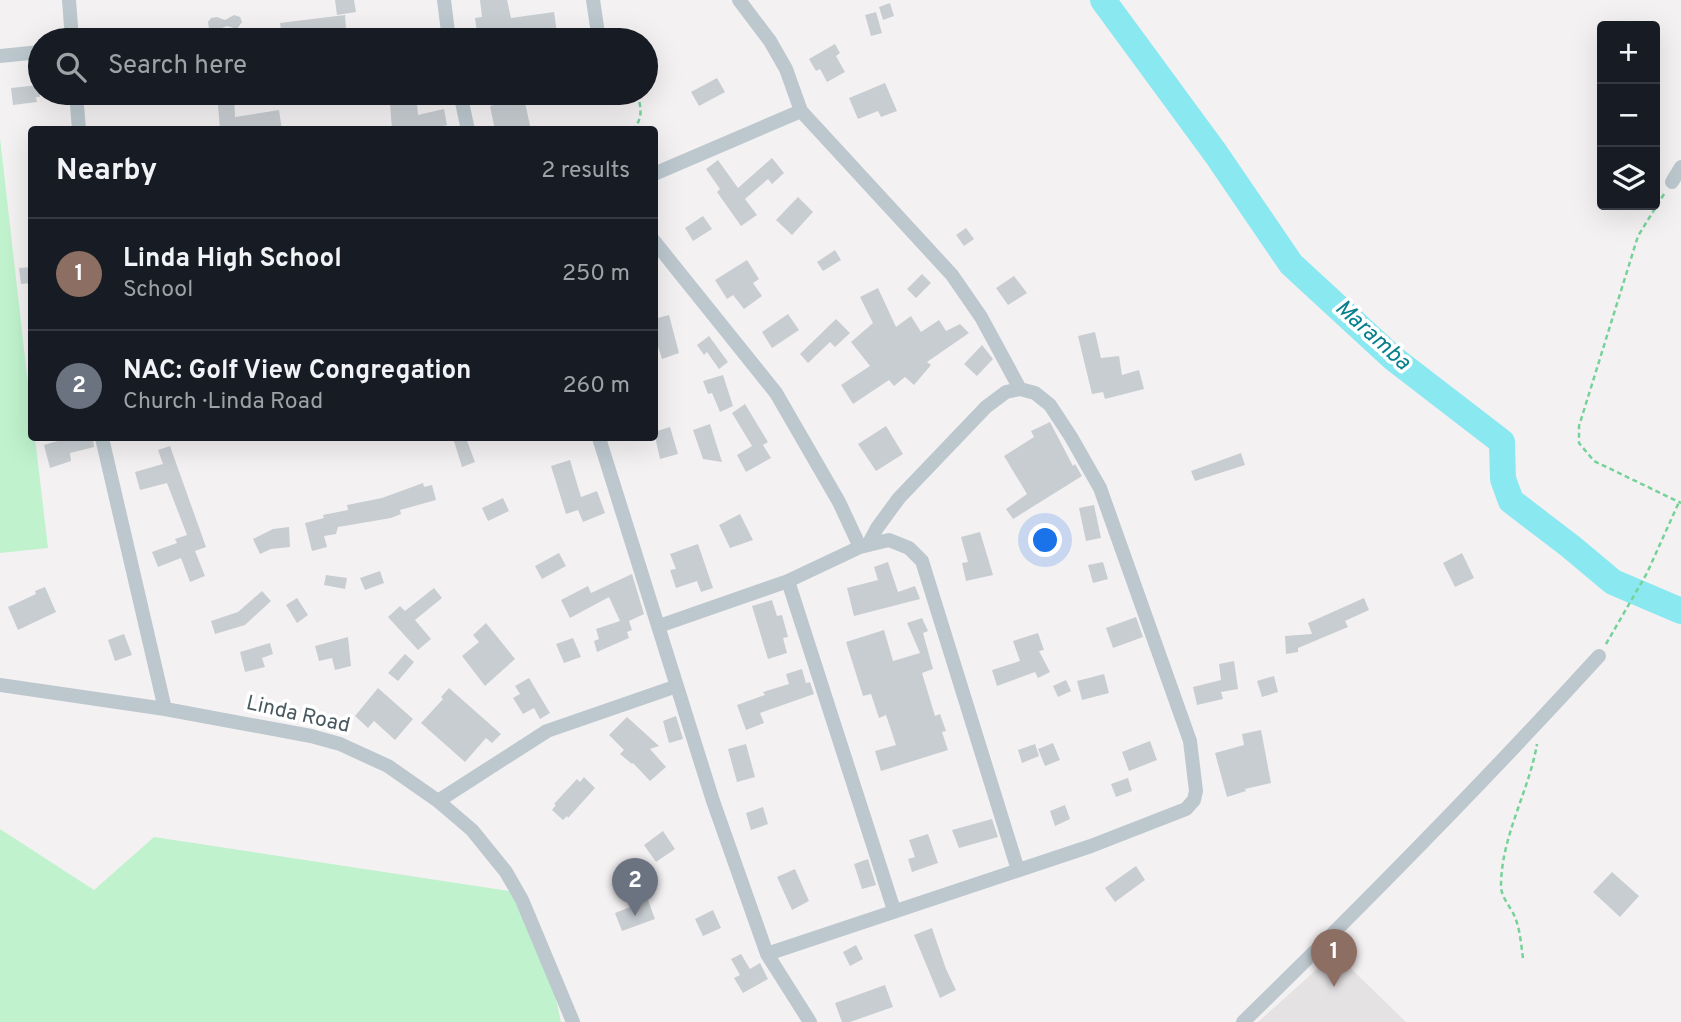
<!DOCTYPE html>
<meta charset="utf-8">
<style>
body{margin:0;font-family:Overpass,sans-serif;background:#20242c;color:#f1f3f6}
.controls{position:absolute;right:21px;top:21px;display:grid;overflow:hidden;border-radius:7px;box-shadow:0 7px 28px #0002}
.controls button{width:63px;height:63px;display:grid;place-items:center;padding:0;border:0;border-bottom:2px solid #363941;background:#171b24;color:#f1f3f6;font:35px sans-serif}
.you{position:absolute;left:1046px;top:541px;width:24px;height:24px;margin:-18px;border:5px solid #fff;border-radius:50%;background:#1a73e8;box-shadow:0 0 0 10px #1a73e833}
.badge{display:grid;place-items:center;width:46px;height:46px;border-radius:50%;background:#118cee;color:#fff;font-size:23px;font-weight:700}
.pin{position:absolute;translate:-50% -58px;filter:drop-shadow(0 2px 4px #0008)}
.pin::after{content:'';position:absolute;top:37px;width:24px;height:21px;background:inherit;clip-path:polygon(0 0,100% 0,50% 100%)}
.list{margin:0;padding:0;list-style:none}
h2{display:flex;justify-content:space-between;align-items:center;height:91px;margin:0;padding:0 28px;font-size:30px}
h2 small{font-size:23px;font-weight:400;color:#9ea1a6}
.list li{display:grid;grid-template-columns:46px 1fr auto;gap:21px;align-items:center;box-sizing:border-box;height:112px;padding:0 28px;border-top:2px solid #363941}
.list b{display:block;font-size:26px;white-space:nowrap}
.list p{margin:0;font-size:23px;white-space:nowrap;color:#9ea1a6}
.list em{font-size:23px;font-style:normal;color:#9ea1a6}
.icon{flex:none;width:38px;height:38px;fill:none;stroke:currentColor;stroke-width:2;stroke-linecap:round;stroke-linejoin:round}
.map{position:relative;flex:none;width:1681px;height:1022px;overflow:hidden}
.search{position:absolute;background:#171b24;box-shadow:0 7px 28px #0002;left:28px;top:28px;width:630px;height:77px;display:flex;align-items:center;gap:18px;box-sizing:border-box;padding:0 24px;border-radius:38px;color:#9ea1a6;font-size:26px}
.panel{position:absolute;background:#171b24;box-shadow:0 7px 28px #0002;left:28px;top:126px;width:630px;height:315px;border-radius:7px}
.map>svg:first-child{display:block}
</style>
<div class="map">
<svg width="1681" height="1022" viewBox="0 0 1681 1022">
<rect width="100%" height="100%" fill="#f4f1f2"/>
<path fill="#e5e2e4" d="M 1335,953 L 1406,1022 L 1258,1022 Z"/>
<path fill="#bff2cd" d="M 0,138 L 31,410 L 32,438 L 35,438 L 48,548 L 0,553 Z
M 0,829 L 94,890 L 154,837 L 509,891 L 546,954 L 561,1022 L 0,1022 Z"/>
<g fill="none" stroke-linecap="round" stroke-linejoin="round">
<path stroke="#8ae8f1" stroke-width="26" d="M 1103,0 L 1216,154 L 1291,264 L 1393,358 L 1502,442 L 1503,479 L 1511,501 L 1570,546 L 1613,582 L 1681,611"/>
</g>
<path fill="#c8cdd1" d="M 335,0 L 354,0 L 356,12 L 337,15 Z
M 480,0 L 507,0 L 511,18 L 554,12 L 558,40 L 502,40 L 501,32 L 486,35 L 485,31 L 477,32 L 475,18 L 482,17 Z
M 890,3 L 894,16 L 883,20 L 879,7 Z
M 876,12 L 882,33 L 871,36 L 865,15 Z
M 234,15 L 240,17 L 242,22 L 237,29 L 227,26 L 214,31 L 209,28 L 208,22 L 211,18 L 217,17 L 225,20 Z
M 345,15 L 346,29 L 282,38 L 280,23 Z
M 835,44 L 840,53 L 836,56 L 845,72 L 827,82 L 820,69 L 816,71 L 809,59 Z
M 717,78 L 725,92 L 699,106 L 691,92 Z
M 885,83 L 897,111 L 881,117 L 878,111 L 858,119 L 849,98 Z
M 39,85 L 40,97 L 36,97 L 37,102 L 13,105 L 11,88 Z
M 217,93 L 234,93 L 235,117 L 279,110 L 282,130 L 220,130 Z
M 499,93 L 519,93 L 520,99 L 524,98 L 531,130 L 495,130 L 490,106 L 501,103 Z
M 416,94 L 418,115 L 444,109 L 447,125 L 427,130 L 392,130 L 390,103 L 393,103 L 392,96 Z
M 772,158 L 784,173 L 772,184 L 768,179 L 745,199 L 757,215 L 741,226 L 717,192 L 720,189 L 706,169 L 718,160 L 738,188 Z
M 798,197 L 813,212 L 792,235 L 776,220 Z
M 703,216 L 712,229 L 693,241 L 685,228 Z
M 966,228 L 974,239 L 964,246 L 956,235 Z
M 835,250 L 841,260 L 823,271 L 817,262 Z
M 747,260 L 759,279 L 753,283 L 762,296 L 744,309 L 733,295 L 727,299 L 715,280 Z
M 32,267 L 32,283 L 21,284 L 19,268 Z
M 922,274 L 931,283 L 916,298 L 907,289 Z
M 1014,276 L 1027,293 L 1008,305 L 996,288 Z
M 878,288 L 896,327 L 911,316 L 921,332 L 939,320 L 946,331 L 960,324 L 969,333 L 927,362 L 931,365 L 914,385 L 905,377 L 894,386 L 889,380 L 853,404 L 841,385 L 870,366 L 851,342 L 873,323 L 860,297 Z
M 788,314 L 799,330 L 772,348 L 762,332 Z
M 669,315 L 679,353 L 662,359 L 654,334 L 654,319 Z
M 836,319 L 850,333 L 835,347 L 830,342 L 808,363 L 800,354 Z
M 1095,332 L 1101,358 L 1119,356 L 1122,375 L 1139,370 L 1144,389 L 1105,399 L 1103,392 L 1092,394 L 1078,336 Z
M 709,336 L 728,362 L 719,369 L 707,352 L 704,355 L 697,345 Z
M 982,345 L 993,359 L 977,376 L 964,364 Z
M 723,375 L 733,406 L 720,412 L 712,393 L 708,394 L 703,381 Z
M 745,404 L 768,442 L 763,445 L 771,458 L 746,472 L 737,455 L 752,446 L 732,413 Z
M 1050,422 L 1073,466 L 1075,464 L 1082,476 L 1013,519 L 1006,509 L 1027,494 L 1004,456 L 1034,437 L 1031,431 Z
M 710,424 L 722,462 L 703,459 L 693,430 Z
M 886,426 L 903,454 L 876,471 L 858,444 Z
M 670,427 L 678,454 L 660,459 L 654,432 Z
M 68,438 L 93,438 L 94,447 L 70,453 L 71,461 L 50,468 L 44,445 Z
M 453,438 L 466,438 L 475,462 L 462,467 Z
M 170,446 L 206,547 L 195,551 L 205,576 L 190,582 L 181,558 L 158,567 L 152,552 L 177,543 L 175,539 L 187,535 L 167,483 L 140,490 L 135,472 L 163,464 L 158,450 Z
M 1241,453 L 1245,465 L 1195,481 L 1191,471 Z
M 570,460 L 581,497 L 597,491 L 605,513 L 583,522 L 578,510 L 566,514 L 551,466 Z
M 423,483 L 424,487 L 432,485 L 436,500 L 400,510 L 401,514 L 391,518 L 338,527 L 336,534 L 324,536 L 327,547 L 312,551 L 305,523 L 324,518 L 323,515 L 348,510 L 347,505 L 382,498 Z
M 503,498 L 509,511 L 488,521 L 482,508 Z
M 1094,505 L 1101,538 L 1086,541 L 1079,508 Z
M 740,514 L 753,540 L 730,548 L 719,525 Z
M 289,527 L 290,547 L 271,549 L 260,554 L 253,539 L 273,529 Z
M 980,532 L 993,575 L 966,581 L 962,563 L 968,562 L 961,537 Z
M 698,544 L 713,588 L 701,592 L 697,581 L 676,588 L 670,570 L 676,569 L 670,554 Z
M 559,553 L 566,566 L 542,579 L 535,566 Z
M 1462,553 L 1474,578 L 1455,587 L 1443,563 Z
M 888,562 L 898,592 L 915,586 L 920,599 L 854,616 L 847,588 L 878,580 L 874,567 Z
M 1103,562 L 1108,579 L 1093,583 L 1088,565 Z
M 380,571 L 384,583 L 365,590 L 360,578 Z
M 632,574 L 644,614 L 629,621 L 632,630 L 627,632 L 629,638 L 597,652 L 594,641 L 599,639 L 596,629 L 620,621 L 609,597 L 570,618 L 561,600 L 588,586 L 591,593 Z
M 326,575 L 347,578 L 345,589 L 324,585 Z
M 45,587 L 56,612 L 18,630 L 8,607 L 36,594 L 35,591 Z
M 434,588 L 442,598 L 415,620 L 431,639 L 418,650 L 388,617 L 400,606 L 405,611 Z
M 262,591 L 271,601 L 245,625 L 215,634 L 211,621 L 238,612 Z
M 297,598 L 308,615 L 297,623 L 286,605 Z
M 1364,598 L 1369,610 L 1345,621 L 1348,627 L 1298,648 L 1298,652 L 1286,654 L 1285,636 L 1312,634 L 1308,623 Z
M 772,600 L 777,616 L 782,615 L 788,637 L 783,638 L 787,653 L 768,659 L 752,606 Z
M 1136,617 L 1143,637 L 1113,648 L 1106,628 Z
M 922,618 L 928,631 L 923,633 L 933,669 L 922,673 L 935,716 L 940,714 L 946,731 L 942,732 L 948,750 L 881,771 L 875,751 L 896,745 L 886,715 L 879,718 L 871,694 L 863,696 L 846,642 L 884,630 L 893,661 L 920,653 L 907,623 Z
M 486,623 L 515,659 L 485,686 L 462,656 L 479,642 L 473,635 Z
M 1038,633 L 1044,650 L 1039,651 L 1050,672 L 1038,678 L 1035,672 L 997,686 L 992,670 L 1020,661 L 1013,641 Z
M 124,634 L 132,655 L 115,661 L 108,640 Z
M 348,637 L 351,666 L 335,670 L 332,658 L 319,661 L 315,646 Z
M 573,638 L 581,657 L 564,663 L 556,644 Z
M 270,643 L 273,654 L 262,658 L 265,667 L 245,672 L 240,652 Z
M 405,654 L 414,662 L 398,681 L 388,673 Z
M 1234,661 L 1238,689 L 1221,692 L 1223,699 L 1197,705 L 1193,687 L 1221,680 L 1219,664 Z
M 802,669 L 806,683 L 810,682 L 814,694 L 760,713 L 764,723 L 746,730 L 737,705 L 765,695 L 763,692 L 789,684 L 786,674 Z
M 1104,674 L 1109,693 L 1082,700 L 1077,681 Z
M 1274,676 L 1278,692 L 1262,697 L 1257,681 Z
M 529,678 L 550,713 L 540,719 L 534,708 L 523,714 L 513,698 L 520,694 L 515,686 Z
M 1066,680 L 1071,691 L 1058,697 L 1053,686 Z
M 378,688 L 413,719 L 395,740 L 374,721 L 368,728 L 355,716 Z
M 449,688 L 501,734 L 492,743 L 486,738 L 465,762 L 421,723 L 443,699 L 441,697 Z
M 676,716 L 683,739 L 669,743 L 663,721 Z
M 627,717 L 659,746 L 650,749 L 666,767 L 650,781 L 633,763 L 632,764 L 620,754 L 624,750 L 609,735 Z
M 1261,730 L 1271,783 L 1245,789 L 1246,791 L 1227,797 L 1215,753 L 1244,745 L 1242,734 Z
M 1150,741 L 1157,760 L 1129,771 L 1122,752 Z
M 1053,743 L 1060,760 L 1045,766 L 1038,749 Z
M 746,744 L 755,777 L 737,782 L 728,749 Z
M 1035,744 L 1039,756 L 1022,763 L 1018,750 Z
M 584,777 L 595,788 L 568,818 L 567,816 L 563,820 L 552,810 L 556,805 L 554,804 L 577,779 L 580,782 Z
M 1128,778 L 1132,791 L 1116,797 L 1111,784 Z
M 1065,805 L 1070,819 L 1055,826 L 1050,811 Z
M 763,807 L 768,824 L 751,830 L 746,813 Z
M 992,819 L 998,837 L 959,848 L 952,830 Z
M 663,831 L 675,849 L 656,862 L 644,845 Z
M 928,834 L 938,863 L 912,872 L 908,859 L 915,857 L 909,840 Z
M 868,859 L 876,885 L 862,889 L 854,864 Z
M 1136,866 L 1145,880 L 1115,902 L 1105,888 Z
M 795,869 L 809,901 L 792,910 L 777,877 Z
M 1612,872 L 1639,896 L 1620,917 L 1593,892 Z
M 648,900 L 655,919 L 622,931 L 615,913 Z
M 713,910 L 721,928 L 703,936 L 695,919 Z
M 932,928 L 946,969 L 956,990 L 940,998 L 914,935 Z
M 856,945 L 863,959 L 850,966 L 843,952 Z
M 741,954 L 750,969 L 760,963 L 768,979 L 743,993 L 734,978 L 740,975 L 731,959 Z
M 885,985 L 893,1007 L 850,1022 L 842,1022 L 835,1003 Z"/>
<g fill="none" stroke-linecap="round" stroke-linejoin="round">
<path stroke="#75d299" stroke-width="2.5" stroke-dasharray="5 3.5" stroke-linecap="butt" d="M 632,130 C 644,119 641,107 637,93
M 1664,194 L 1638,236 L 1579,426 L 1579,443 L 1594,461 L 1681,503
M 1606,644 L 1647,573 L 1679,502
M 1523,958 C 1521,944 1520,928 1514,915 C 1510,906 1501,897 1501,886 C 1501,837 1529,791 1537,744"/>
<path stroke="#bcc8ce" stroke-width="14" d="M 69,0 L 72,40
M 444,0 L 449,40
M 593,0 L 599,40
M 0,56 L 40,52
M 76,93 L 79,130
M 460,93 L 468,130
M 654,174 L 801,111
M 1672,182 L 1681,167
M 654,241 L 776,393 L 839,502 L 860,547
M 102,438 L 165,709
M 599,438 L 713,801 L 767,954 L 1091,846 L 1186,809 L 1194,800 L 1196,791 L 1190,741 L 1100,488 L 1071,437 L 1050,405 L 1035,393 L 1020,389 L 981,317 L 952,275 L 801,111 L 786,69 L 770,41 L 739,0
M 868,545 L 877,528 L 899,498 L 986,407 L 1006,392 L 1020,389
M 788,581 L 894,910
M 659,626 L 788,581 L 860,547 L 889,540 L 909,548 L 922,561 L 1018,870
M 0,685 L 165,709 L 311,736 L 340,744 L 388,766 L 438,801 L 472,830 L 506,872 L 522,900 L 573,1022
M 438,801 L 547,731 L 677,686
M 767,954 L 810,1022
M 1243,1022 C 1365,903 1484,782 1599,656"/>
</g>
<g text-anchor="middle" dominant-baseline="central" stroke-width="7" stroke-linejoin="round" paint-order="stroke">
<g font-size="21" fill="#485860" stroke="#fff">
<text transform="translate(298 715) rotate(13)">Linda Road</text>
</g>
<g font-size="23" font-style="italic" fill="#08818d" stroke="#fff">
<text transform="translate(1372 336) rotate(42)">Maramba</text>
</g>
</g>
</svg>
<div class="controls">
<button>+</button>
<button>−</button>
<button><svg class="icon" aria-label="layers" viewBox="0 0 24 24"><path d="M12 4l9 5-9 5-9-5zM3 14l9 5 9-5"/></svg></button>
</div>
<div class="you"></div>
<div class="pin badge" style="left:1334px;top:987px;background:#8d6e63">1</div>
<div class="pin badge" style="left:635px;top:916px;background:#6b7280">2</div>
<div class="search"><svg class="icon" aria-label="search" viewBox="0 0 24 24"><circle cx="10" cy="10" r="6"/><path d="M15 15l6 6"/></svg>Search here</div>
<section class="panel">
<h2>Nearby<small>2 results</small></h2>
<ul class="list">
<li><span class="badge" style="background:#8d6e63">1</span><div><b>Linda High School</b><p>School</p></div><em>250 m</em></li>
<li><span class="badge" style="background:#6b7280">2</span><div><b>NAC: Golf View Congregation</b><p>Church · Linda Road</p></div><em>260 m</em></li>
</ul>
</section>
</div>
